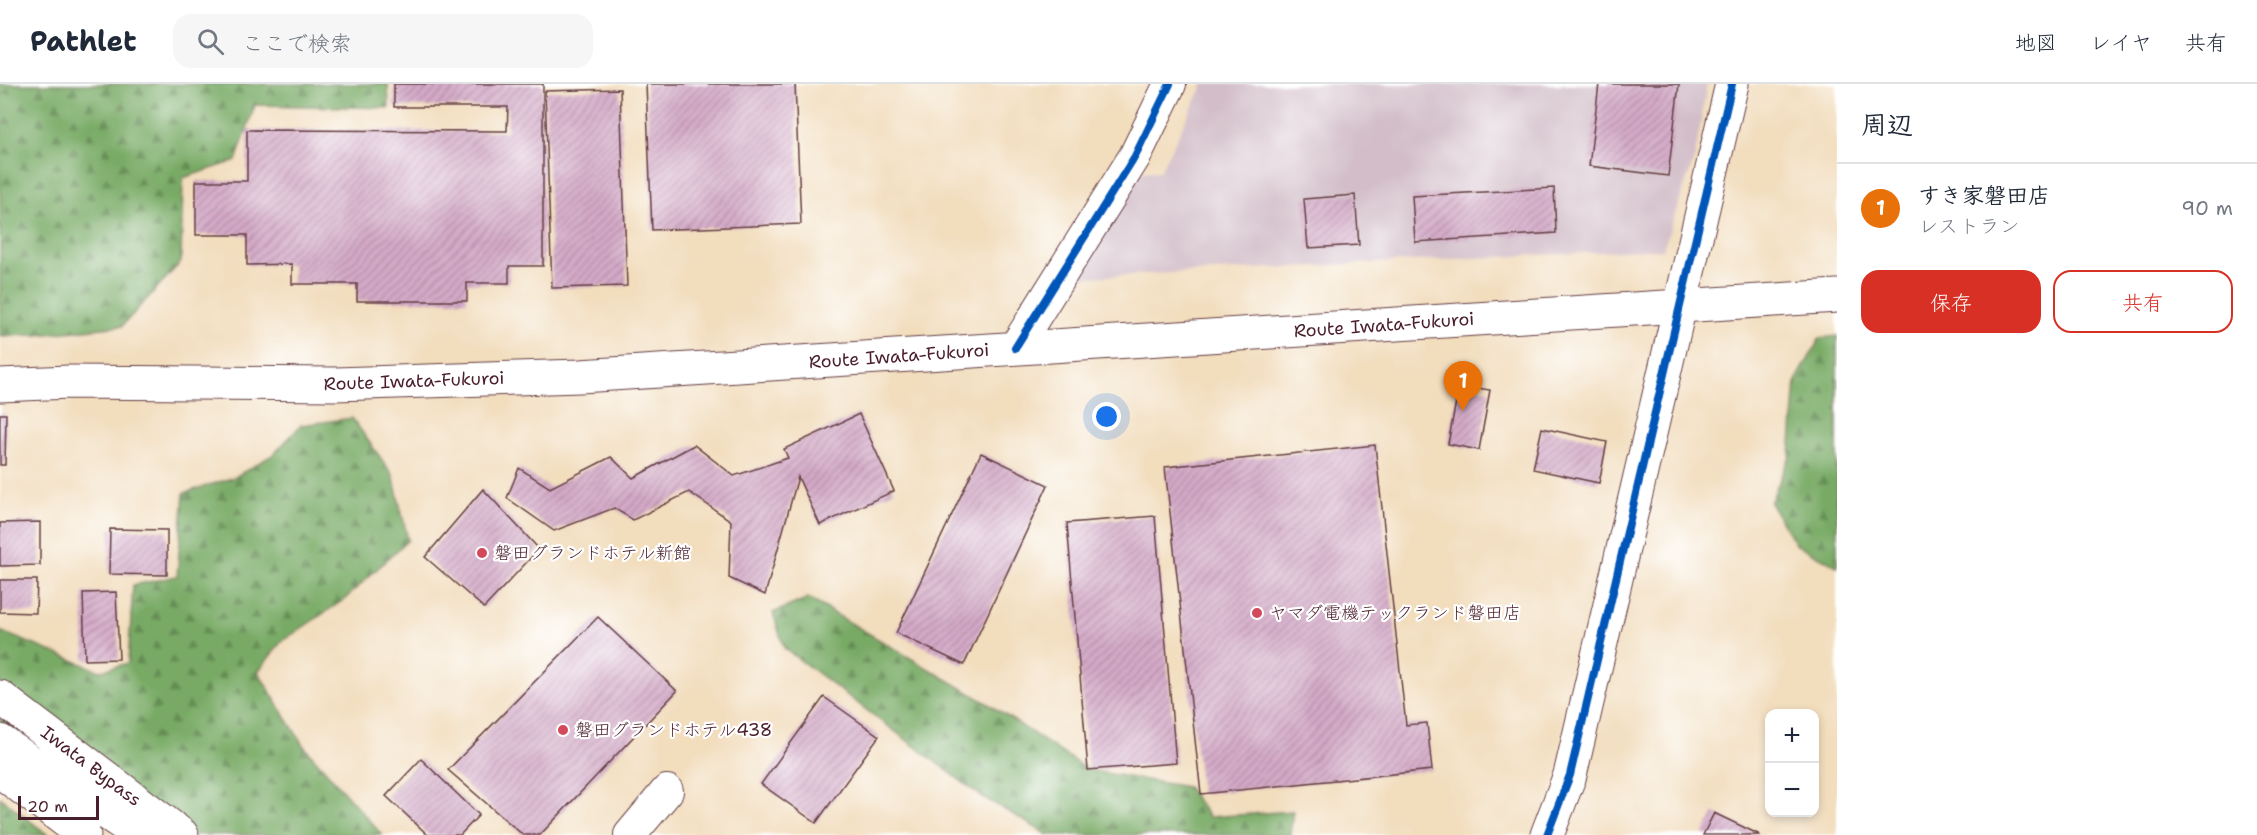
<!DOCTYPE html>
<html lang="ja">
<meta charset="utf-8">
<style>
body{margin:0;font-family:"Shantell Sans","Klee One",sans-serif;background:#f6f6f7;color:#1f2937}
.controls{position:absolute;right:18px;bottom:18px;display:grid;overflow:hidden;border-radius:12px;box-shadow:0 3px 9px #0003}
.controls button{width:54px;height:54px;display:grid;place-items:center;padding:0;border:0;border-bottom:2px solid #e0e1e3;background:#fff;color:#1f2937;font:30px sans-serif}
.scale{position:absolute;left:18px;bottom:15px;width:81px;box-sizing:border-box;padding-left:6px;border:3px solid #4a1f2b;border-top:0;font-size:16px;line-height:21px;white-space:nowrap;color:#4a1f2b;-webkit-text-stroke:4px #fff;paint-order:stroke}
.you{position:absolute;left:1107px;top:333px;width:21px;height:21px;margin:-15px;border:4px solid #fff;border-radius:50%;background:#1a73e8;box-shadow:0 0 0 9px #1a73e833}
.badge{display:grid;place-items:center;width:39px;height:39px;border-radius:50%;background:#d93025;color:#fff;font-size:20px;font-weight:700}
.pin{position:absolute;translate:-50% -50px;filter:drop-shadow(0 2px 3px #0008)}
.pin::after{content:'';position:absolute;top:32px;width:21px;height:18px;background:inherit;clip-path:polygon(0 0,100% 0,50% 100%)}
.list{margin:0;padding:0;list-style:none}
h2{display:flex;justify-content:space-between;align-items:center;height:78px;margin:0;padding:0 24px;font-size:26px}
h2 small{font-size:20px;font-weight:400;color:#747a83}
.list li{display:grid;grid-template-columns:39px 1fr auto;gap:18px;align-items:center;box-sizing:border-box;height:90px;padding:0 24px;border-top:2px solid #e0e1e3}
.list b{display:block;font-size:22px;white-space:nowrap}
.list p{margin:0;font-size:20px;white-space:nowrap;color:#747a83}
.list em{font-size:20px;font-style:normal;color:#747a83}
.actions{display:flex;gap:12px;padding:18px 24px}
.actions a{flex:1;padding:14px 0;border:2px solid #d93025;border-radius:18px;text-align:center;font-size:21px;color:#d93025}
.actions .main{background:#d93025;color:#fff}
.icon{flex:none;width:33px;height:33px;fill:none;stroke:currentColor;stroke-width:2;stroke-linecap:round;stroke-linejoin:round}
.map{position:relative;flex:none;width:1837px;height:751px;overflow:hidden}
header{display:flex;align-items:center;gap:36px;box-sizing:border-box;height:84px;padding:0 30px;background:#fff;border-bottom:2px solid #e0e1e3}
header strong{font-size:28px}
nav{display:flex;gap:33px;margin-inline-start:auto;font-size:21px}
.search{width:420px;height:54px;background:#f6f6f7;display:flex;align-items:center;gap:15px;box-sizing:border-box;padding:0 21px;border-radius:18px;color:#747a83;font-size:22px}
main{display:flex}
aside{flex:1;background:#fff}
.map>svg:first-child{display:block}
</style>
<header>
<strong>Pathlet</strong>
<div class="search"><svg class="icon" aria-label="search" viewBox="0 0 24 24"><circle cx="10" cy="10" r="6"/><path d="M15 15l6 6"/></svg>ここで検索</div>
<nav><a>地図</a><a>レイヤ</a><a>共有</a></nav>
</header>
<main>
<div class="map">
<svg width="1837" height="751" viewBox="0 0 1837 751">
<defs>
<pattern id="forest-firs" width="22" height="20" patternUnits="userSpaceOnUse" patternTransform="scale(1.5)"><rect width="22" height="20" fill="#78aa65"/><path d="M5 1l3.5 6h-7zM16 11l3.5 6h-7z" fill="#648a53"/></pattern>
<pattern id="building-hatch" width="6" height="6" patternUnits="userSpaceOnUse" patternTransform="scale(1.5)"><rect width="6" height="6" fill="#d4aac8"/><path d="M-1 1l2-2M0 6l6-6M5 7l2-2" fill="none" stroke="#ae8aa3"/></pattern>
</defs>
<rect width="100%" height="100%" fill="#fff"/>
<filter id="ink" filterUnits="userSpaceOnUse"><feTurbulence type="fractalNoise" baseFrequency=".0167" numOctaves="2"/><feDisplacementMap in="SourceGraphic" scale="12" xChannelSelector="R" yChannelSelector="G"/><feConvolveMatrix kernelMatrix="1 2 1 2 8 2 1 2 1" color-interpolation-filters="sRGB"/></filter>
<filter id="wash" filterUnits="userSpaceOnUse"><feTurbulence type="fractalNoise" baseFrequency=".008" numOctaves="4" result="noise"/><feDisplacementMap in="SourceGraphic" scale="24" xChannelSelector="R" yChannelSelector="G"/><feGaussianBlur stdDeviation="1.35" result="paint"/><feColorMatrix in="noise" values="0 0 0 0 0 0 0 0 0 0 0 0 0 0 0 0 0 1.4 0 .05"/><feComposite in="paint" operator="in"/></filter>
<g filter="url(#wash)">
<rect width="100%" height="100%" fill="#f2ddbd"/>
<path fill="#d2bdc8" d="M 1204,0 L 1707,0 L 1695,72 L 1663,165 L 1068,194 L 1137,88 L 1160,87 Z"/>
<path fill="url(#forest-firs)" stroke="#616448" stroke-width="1.5" d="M 0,0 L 388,0 L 389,24 L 255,21 L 236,77 L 183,94 L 181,178 L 122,242 L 38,251 L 0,252 Z
M 1837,252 L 1837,482 L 1795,460 L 1770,419 L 1790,372 L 1796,297 L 1820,254 Z
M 352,334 L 393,391 L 408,456 L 345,515 L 281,558 L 258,588 L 303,661 L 382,751 L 178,751 L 0,655 L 0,547 L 100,587 L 128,579 L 133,501 L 177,492 L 184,409 L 235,393 L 274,370 L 301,341 Z
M 808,514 L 987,619 L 1088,686 L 1187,703 L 1209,733 L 1293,727 L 1290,751 L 1048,751 L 981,712 L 784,564 L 773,529 Z
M 0,713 L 48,751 L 0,751 Z"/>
<g id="blocks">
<path fill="url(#building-hatch)" d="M 394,0 L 543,0 L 543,182 L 509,182 L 509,199 L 467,199 L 467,217 L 357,217 L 357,200 L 292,200 L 292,180 L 247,181 L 247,151 L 196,151 L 196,97 L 247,97 L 247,46 L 507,47 L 508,23 L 394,23 Z
M 646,0 L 795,0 L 801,140 L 652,146 Z
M 1599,0 L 1679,0 L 1668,92 L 1589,82 Z
M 620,5 L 627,202 L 552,204 L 545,7 Z
M 1554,104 L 1556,149 L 1415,158 L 1412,112 Z
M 1355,111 L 1359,161 L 1308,164 L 1304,115 Z
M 1459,301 L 1490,306 L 1479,366 L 1448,360 Z
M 0,330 L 6,330 L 5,381 L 0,381 Z
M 859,330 L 894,407 L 820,441 L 798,393 L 765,511 L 729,494 L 731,437 L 689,408 L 633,436 L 614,424 L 554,447 L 507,414 L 519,384 L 550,404 L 611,373 L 633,394 L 694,361 L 734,392 L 788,374 L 784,365 Z
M 1542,344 L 1607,358 L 1599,399 L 1533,385 Z
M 1375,361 L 1406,641 L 1427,639 L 1432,686 L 1201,710 L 1165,383 Z
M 981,369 L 1048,401 L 964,581 L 896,549 Z
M 483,405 L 539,465 L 484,524 L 425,473 Z
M 1155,432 L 1176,679 L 1088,686 L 1067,439 Z
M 40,438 L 40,481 L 0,482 L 0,439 Z
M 110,445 L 167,446 L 167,491 L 109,490 Z
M 0,496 L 37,496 L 36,529 L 0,528 Z
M 116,508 L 119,575 L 85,576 L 83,509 Z
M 598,533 L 677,607 L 540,751 L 523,751 L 448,686 Z
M 824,613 L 879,652 L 816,739 L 761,700 Z
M 421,675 L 479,731 L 460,751 L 428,751 L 386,712 Z
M 1714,729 L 1760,751 L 1703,751 Z"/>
</g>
</g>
<g filter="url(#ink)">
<use href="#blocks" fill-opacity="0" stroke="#633c41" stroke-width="1.5"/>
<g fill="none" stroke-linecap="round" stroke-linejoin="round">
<g stroke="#633c41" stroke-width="34">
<path id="minor" d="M 1015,264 L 1135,72 L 1170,0
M 630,751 L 667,707"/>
</g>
<g stroke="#633c41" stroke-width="35">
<path id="tertiary" d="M 1547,751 L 1570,691 L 1732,0"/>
</g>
<g stroke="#633c41" stroke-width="35">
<path id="secondary" d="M 0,301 L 69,298 L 336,300 L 580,292 L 1837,212"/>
</g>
<g stroke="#633c41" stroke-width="35">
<path id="trunk" d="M 0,613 L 182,751
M 0,657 L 139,751
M 0,687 L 84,751"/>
</g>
<use href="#minor" stroke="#fff" stroke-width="32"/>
<use href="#tertiary" stroke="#fff" stroke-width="33"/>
<use href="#secondary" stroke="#fff" stroke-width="33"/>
<use href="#trunk" stroke="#fff" stroke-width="33"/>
<g stroke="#fff" stroke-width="11">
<path id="cycleway" d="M 1015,264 L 1135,72 L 1170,0
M 1547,751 L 1570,691 L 1732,0"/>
</g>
<use href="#cycleway" stroke="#0057b8" stroke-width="8"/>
</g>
</g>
<g fill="#d1495b" stroke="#fff" stroke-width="2">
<circle cx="482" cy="469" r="6"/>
<circle cx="1257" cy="529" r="6"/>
<circle cx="563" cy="646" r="6"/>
</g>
<g text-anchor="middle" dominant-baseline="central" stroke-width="4.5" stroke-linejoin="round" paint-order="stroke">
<g font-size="18" fill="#4a1f2b" stroke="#fff">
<text transform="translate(1384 241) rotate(-4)">Route Iwata-Fukuroi</text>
<text transform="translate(899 272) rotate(-4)">Route Iwata-Fukuroi</text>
<text transform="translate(414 297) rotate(-2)">Route Iwata-Fukuroi</text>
<text transform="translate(91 682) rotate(37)">Iwata Bypass</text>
</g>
<g font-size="18" fill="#4a1f2b" stroke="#fff" text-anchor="start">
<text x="494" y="469">磐田グランドホテル新館</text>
<text x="1269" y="529">ヤマダ電機テックランド磐田店</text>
<text x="575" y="646">磐田グランドホテル438</text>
</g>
</g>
</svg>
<div class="controls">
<button>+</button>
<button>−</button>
</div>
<div class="scale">20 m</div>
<div class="you"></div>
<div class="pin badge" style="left:1463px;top:327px;background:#e8710a">1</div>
</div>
<aside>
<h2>周辺<small></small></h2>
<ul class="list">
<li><span class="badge" style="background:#e8710a">1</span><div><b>すき家磐田店</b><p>レストラン</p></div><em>90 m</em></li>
</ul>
<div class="actions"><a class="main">保存</a><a>共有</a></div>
</aside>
</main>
